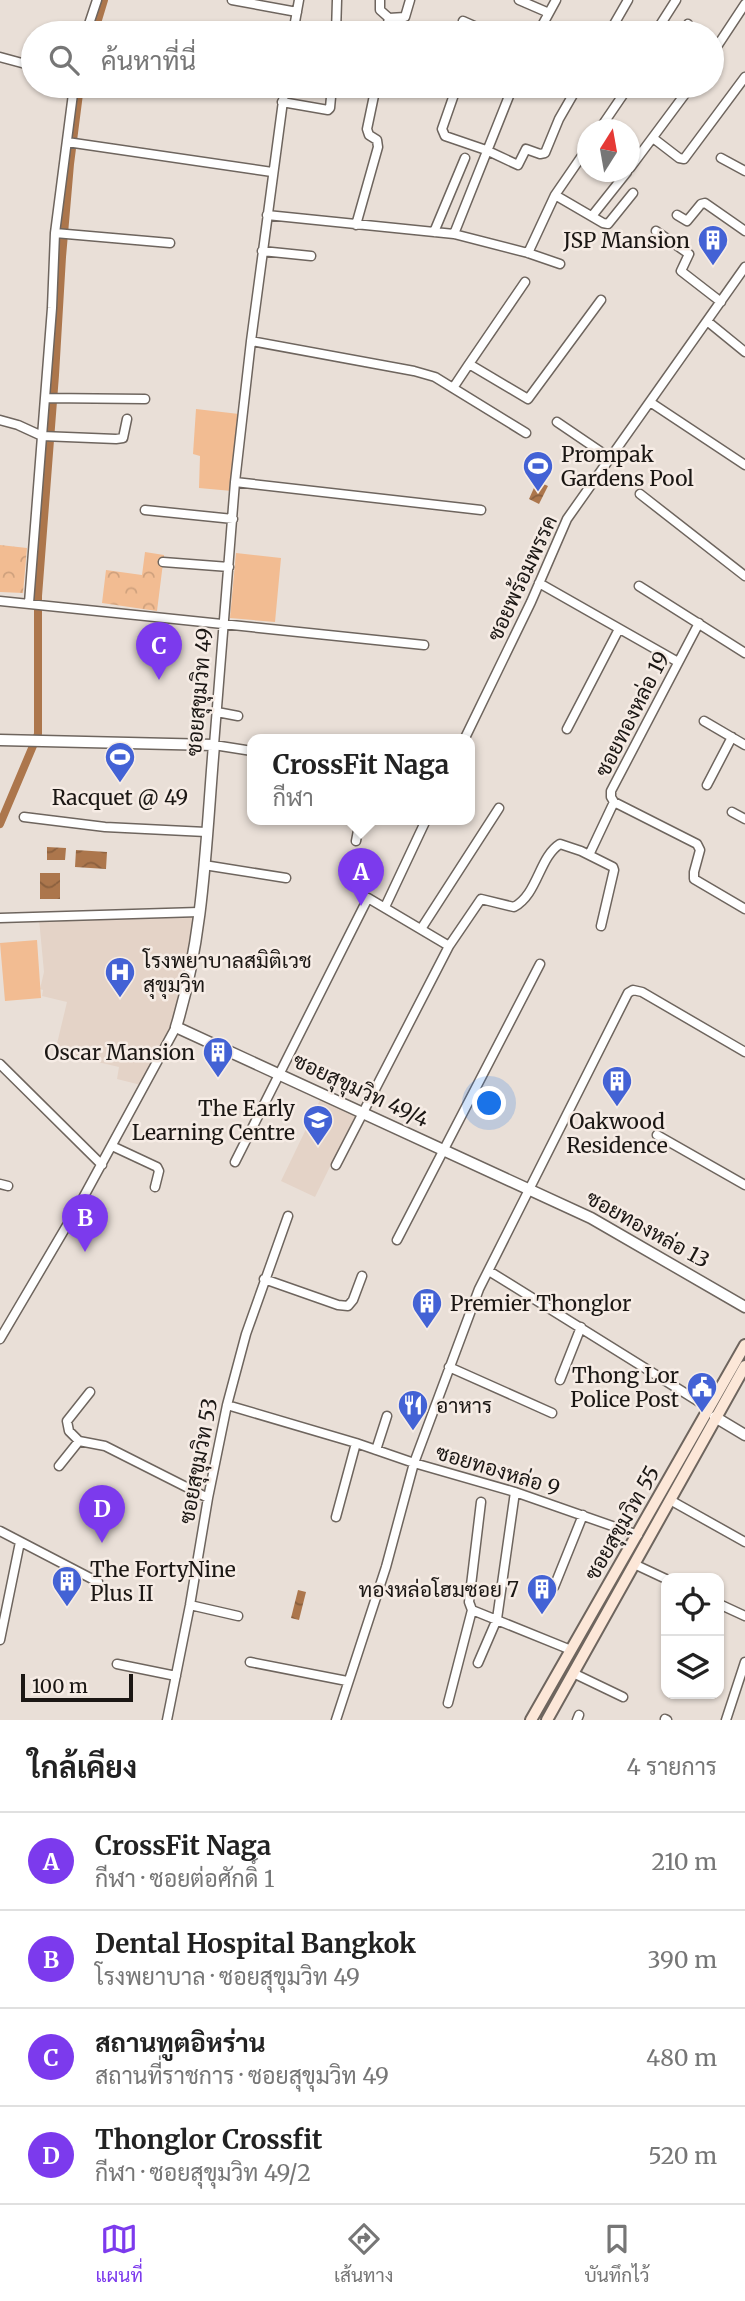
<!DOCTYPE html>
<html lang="th">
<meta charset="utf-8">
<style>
body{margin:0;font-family:Merriweather,Sarabun,serif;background:#f6f6f6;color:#222}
.controls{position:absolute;right:21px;bottom:21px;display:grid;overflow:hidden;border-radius:14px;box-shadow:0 2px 5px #0004}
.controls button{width:63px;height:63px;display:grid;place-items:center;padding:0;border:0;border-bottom:2px solid #e0e0e0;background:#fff;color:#222;font:35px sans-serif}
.compass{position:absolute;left:577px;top:119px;width:63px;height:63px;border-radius:50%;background:#fff;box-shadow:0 2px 5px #0004;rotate:11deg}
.scale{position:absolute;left:21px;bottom:18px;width:112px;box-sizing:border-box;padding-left:7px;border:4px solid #1b1714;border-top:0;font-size:19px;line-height:24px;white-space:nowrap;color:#1b1714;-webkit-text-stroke:5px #f6ece5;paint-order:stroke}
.you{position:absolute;left:490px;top:1104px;width:24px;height:24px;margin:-18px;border:5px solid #fff;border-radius:50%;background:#1a73e8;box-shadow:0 0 0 10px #1a73e833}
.badge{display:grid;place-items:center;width:46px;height:46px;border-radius:50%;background:#7c3aed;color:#fff;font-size:23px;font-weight:700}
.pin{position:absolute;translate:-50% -58px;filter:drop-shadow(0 2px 4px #0008)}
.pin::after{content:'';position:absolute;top:37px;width:24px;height:21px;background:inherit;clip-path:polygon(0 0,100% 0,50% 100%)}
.popup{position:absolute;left:247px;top:734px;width:228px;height:91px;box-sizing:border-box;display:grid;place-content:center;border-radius:14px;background:#fff;filter:drop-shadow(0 2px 5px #0005);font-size:23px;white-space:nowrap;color:#767676}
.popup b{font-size:26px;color:#222}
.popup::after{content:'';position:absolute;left:50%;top:100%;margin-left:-14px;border:14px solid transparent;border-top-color:#fff}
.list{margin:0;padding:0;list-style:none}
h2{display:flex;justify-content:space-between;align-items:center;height:91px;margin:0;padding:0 28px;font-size:30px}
h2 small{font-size:23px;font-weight:400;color:#767676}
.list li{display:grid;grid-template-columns:46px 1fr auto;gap:21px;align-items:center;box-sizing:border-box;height:98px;padding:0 28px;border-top:2px solid #e0e0e0}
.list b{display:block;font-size:26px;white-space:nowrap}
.list p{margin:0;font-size:23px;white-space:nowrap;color:#767676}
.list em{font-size:23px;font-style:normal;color:#767676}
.icon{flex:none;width:38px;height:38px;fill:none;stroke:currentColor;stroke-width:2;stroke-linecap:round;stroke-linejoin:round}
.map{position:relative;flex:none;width:745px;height:1720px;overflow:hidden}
.search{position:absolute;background:#fff;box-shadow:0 2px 5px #0004;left:21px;right:21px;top:21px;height:77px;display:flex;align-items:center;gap:18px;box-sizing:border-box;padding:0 24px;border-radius:38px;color:#767676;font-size:26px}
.sheet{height:483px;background:#fff}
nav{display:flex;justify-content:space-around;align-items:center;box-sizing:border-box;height:98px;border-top:2px solid #e0e0e0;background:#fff;font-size:19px;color:#767676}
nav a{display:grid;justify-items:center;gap:4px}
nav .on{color:#7c3aed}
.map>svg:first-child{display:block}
</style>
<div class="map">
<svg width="745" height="1720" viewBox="0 0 745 1720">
<defs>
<pattern id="forest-crowns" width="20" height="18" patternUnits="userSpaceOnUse" patternTransform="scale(1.75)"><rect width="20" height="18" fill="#f2bc92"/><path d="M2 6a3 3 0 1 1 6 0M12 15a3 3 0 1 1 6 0" fill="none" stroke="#cfa17d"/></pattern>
<pattern id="water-waves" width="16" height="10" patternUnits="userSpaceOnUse" patternTransform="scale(1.75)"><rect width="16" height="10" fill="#ac764c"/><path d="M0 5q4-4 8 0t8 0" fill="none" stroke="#8b603e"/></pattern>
</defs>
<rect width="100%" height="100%" fill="#e9dfd7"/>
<path fill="#e4d3c7" d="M 199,916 L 177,1028 L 145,1086 L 117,1079 L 119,1067 L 55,1052 L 67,1002 L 42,996 L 43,990 L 40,989 L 44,972 L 39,919 Z
M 321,1098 L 356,1114 L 315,1197 L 281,1181 Z"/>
<path fill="#f2bc92" d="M 196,409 L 239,414 L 232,491 L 199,488 L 200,456 L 193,454 Z
M 236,553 L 281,558 L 275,622 L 230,618 Z
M 37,940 L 41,998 L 5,1001 L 0,943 Z"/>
<path fill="url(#forest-crowns)" d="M 0,545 L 27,548 L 23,593 L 0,592 Z
M 145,552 L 164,555 L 157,611 L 102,603 L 106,570 L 142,575 Z"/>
<path fill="url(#water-waves)" d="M 537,481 L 548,486 L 539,504 L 529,499 Z
M 47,847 L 66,848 L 65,860 L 47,860 Z
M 76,850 L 107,852 L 106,869 L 75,867 Z
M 40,873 L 60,873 L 60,899 L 40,899 Z
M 298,1590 L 306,1592 L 299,1620 L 291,1618 Z"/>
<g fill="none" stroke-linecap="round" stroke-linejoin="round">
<path stroke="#ac764c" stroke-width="8" d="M 94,33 L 104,0
M 0,824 L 38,734 L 38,596 L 55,375 L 62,257 L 70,164 L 80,86"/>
<g stroke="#6e655e" stroke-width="11">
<path id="minor" d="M 232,0 L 297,12
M 380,0 L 380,10 L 389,18 L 386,33
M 519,0 L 549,13
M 389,18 L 405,17 L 410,0
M 463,21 L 490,33
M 86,33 L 97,0
M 293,33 L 299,0
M 336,33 L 337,0
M 538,33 L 556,0
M 609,33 L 628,0
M 655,33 L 676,0
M 682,33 L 688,24
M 712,54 L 745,4
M 0,57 L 33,66
M 259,86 L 284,92
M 457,86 L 442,129 L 445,136 L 486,150 L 518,165 L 526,149 L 540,154 L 545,153 L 559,119 L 578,86
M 282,102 L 328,110 L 330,108 L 332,86
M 599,130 L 629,86
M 653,138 L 679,158 L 684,159 L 745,77
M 67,142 L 272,172
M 721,158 L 745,171
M 630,168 L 691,86
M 555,195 L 603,223 L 608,224 L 633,193
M 267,215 L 454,234 L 528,253 L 560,264
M 677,215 L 687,221 L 701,204 L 705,203 L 745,231
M 592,216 L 627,172
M 356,225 L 378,147 L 377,140 L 369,135 L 367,129 L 376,86
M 656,231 L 689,254 L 681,271 L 721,302
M 434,232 L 465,158
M 55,233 L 170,243
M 454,234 L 513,86
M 262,251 L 311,256
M 528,253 L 555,195 L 588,147
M 707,321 L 745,352
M 251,341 L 414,371 L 435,377 L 526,433
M 469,364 L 525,282
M 453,388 L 469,364 L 528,399 L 601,300
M 45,398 L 145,399
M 650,402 L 745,465
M 0,420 L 18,425 L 42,436 L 116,439 L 123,438 L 127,419
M 557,422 L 610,458
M 235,482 L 481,510
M 640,494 L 745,576
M 145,510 L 233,519
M 163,562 L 229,567
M 539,583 L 678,662
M 639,586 L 745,653
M 0,601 L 424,645
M 29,603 L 52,308 L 55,233 L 74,86
M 699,623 L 611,791 L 611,797 L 614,802 L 697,844 L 700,850 L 694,872 L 694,879 L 745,909
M 217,712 L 238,716
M 704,721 L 745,745
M 567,729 L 619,629
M 464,740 L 531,602 L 567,519 L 745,267
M 252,751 L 214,745 L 235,482 L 251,341 L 285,86
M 707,785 L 732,737
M 732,812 L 745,819
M 24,817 L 105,827 L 206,832
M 356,841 L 360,820
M 589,855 L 614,802
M 204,865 L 286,878
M 385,907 L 426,820
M 0,918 L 199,912
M 421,929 L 499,808
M 0,1064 L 102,1165
M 657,1135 L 745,1185
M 112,1146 L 157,1167 L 159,1171 L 155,1187
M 235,1162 L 368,898 L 449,946
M 336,1165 L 449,946 L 481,899 L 514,907 C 538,894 539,857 560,844 L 581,851 L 613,867 L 614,870 L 601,926
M 0,1184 L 8,1186
M 397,1240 L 540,964
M 489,1271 L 709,1408
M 264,1279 L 338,1305 L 348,1306 L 353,1300 L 362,1276
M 0,1339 L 83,1198 L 176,1027
M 449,1367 L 552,1413
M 560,1380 L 581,1327
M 90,1392 L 67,1421 L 69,1431 L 79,1441 L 105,1446 L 208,1498
M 227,1405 L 356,1443 L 414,1463 L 515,1492 L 638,1535
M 376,1450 L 387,1416
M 59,1466 L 79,1441
M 670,1500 L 745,1542
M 336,1517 L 356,1443
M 0,1531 L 98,1582
M 634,1564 L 666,1579
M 554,1587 L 583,1515
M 719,1604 L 745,1616
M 190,1605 L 238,1616
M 472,1610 L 571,1650
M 0,1640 L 20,1542
M 250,1662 L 347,1681
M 478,1663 L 497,1619 L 515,1492
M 117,1664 L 176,1676
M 573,1673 L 623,1697
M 448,1703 L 472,1610 L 469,1602 L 481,1502
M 665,1719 L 667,1720
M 167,1720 L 190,1605 L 208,1498 L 227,1405 L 246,1334 L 288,1216
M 336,1720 L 386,1567 L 414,1463 L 479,1289 L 628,993 L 633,990 L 642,992 L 745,1052
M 577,1720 L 579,1715
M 726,1720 L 745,1662"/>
</g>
<g stroke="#6e655e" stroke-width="13">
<path id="tertiary" d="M 0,740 L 214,745 C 206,839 204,936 176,1027 L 591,1218 L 745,1307
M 715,1417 L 745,1435"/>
</g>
<g stroke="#6e655e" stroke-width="14">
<path id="secondary" d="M 531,1720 L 745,1345
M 547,1720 L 745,1366"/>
</g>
<use href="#minor" stroke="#fff" stroke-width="8"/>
<use href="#tertiary" stroke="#fff" stroke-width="10"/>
<use href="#secondary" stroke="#fce7d8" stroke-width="10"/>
</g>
<defs>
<g id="building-pin" transform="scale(1.575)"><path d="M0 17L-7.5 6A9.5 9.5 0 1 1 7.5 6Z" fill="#4362d5" stroke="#f6ece5"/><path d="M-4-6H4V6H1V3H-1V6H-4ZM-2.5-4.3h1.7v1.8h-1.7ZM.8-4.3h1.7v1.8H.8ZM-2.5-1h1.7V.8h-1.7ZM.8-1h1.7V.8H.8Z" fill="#fff"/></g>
<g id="stadium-pin" transform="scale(1.575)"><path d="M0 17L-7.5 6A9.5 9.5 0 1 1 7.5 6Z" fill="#4362d5" stroke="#f6ece5"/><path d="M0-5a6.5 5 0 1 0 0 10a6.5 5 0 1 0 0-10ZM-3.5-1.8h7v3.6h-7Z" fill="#fff"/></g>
<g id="hospital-pin" transform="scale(1.575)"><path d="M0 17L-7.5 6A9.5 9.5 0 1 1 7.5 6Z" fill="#4362d5" stroke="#f6ece5"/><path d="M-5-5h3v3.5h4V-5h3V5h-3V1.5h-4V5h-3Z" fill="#fff"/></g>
<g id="school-pin" transform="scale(1.575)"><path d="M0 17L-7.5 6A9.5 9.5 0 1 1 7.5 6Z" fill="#4362d5" stroke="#f6ece5"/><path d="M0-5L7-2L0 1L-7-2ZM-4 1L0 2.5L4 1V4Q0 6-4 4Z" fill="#fff"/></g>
<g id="civic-pin" transform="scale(1.575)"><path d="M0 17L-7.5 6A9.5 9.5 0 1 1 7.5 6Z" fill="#4362d5" stroke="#f6ece5"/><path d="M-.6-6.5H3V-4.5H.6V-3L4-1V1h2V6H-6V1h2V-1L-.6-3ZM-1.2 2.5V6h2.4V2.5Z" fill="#fff"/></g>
<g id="restaurant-pin" transform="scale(1.575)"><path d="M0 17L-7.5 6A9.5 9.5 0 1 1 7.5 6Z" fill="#4362d5" stroke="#f6ece5"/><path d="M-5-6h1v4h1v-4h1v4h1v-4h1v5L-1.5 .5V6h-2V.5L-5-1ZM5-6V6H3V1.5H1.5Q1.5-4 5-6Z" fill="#fff"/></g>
</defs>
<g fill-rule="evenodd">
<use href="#building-pin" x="713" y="240"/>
<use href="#stadium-pin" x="538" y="466"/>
<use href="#stadium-pin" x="120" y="757"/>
<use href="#hospital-pin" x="120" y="972"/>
<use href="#building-pin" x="218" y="1052"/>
<use href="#building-pin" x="617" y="1081"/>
<use href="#school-pin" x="318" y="1120"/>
<use href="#building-pin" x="427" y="1303"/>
<use href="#civic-pin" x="702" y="1387"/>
<use href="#restaurant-pin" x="413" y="1405"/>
<use href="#building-pin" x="67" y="1581"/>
<use href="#building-pin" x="542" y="1589"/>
</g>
<g text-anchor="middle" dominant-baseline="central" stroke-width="5" stroke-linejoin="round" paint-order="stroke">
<g font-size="21" fill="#1b1714" stroke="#f6ece5" text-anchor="end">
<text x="690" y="240">JSP Mansion</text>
<text x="561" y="454" text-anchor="start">Prompak<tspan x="561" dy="24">Gardens Pool</tspan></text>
<text x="120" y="797" text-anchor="middle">Racquet @ 49</text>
<text x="143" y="960" text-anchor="start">โรงพยาบาลสมิติเวช<tspan x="143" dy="24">สุขุมวิท</tspan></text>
<text x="195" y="1052">Oscar Mansion</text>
<text x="295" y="1108">The Early<tspan x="295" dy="24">Learning Centre</tspan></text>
<text x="617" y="1121" text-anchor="middle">Oakwood<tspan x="617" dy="24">Residence</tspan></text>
<text x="450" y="1303" text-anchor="start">Premier Thonglor</text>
<text x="679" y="1375">Thong Lor<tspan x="679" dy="24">Police Post</tspan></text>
<text x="436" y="1405" text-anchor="start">อาหาร</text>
<text x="90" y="1569" text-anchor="start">The FortyNine<tspan x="90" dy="24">Plus II</tspan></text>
<text x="519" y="1589">ทองหล่อโฮมซอย 7</text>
</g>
<g font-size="21" fill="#1b1714" stroke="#f6ece5">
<text transform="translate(522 578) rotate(-65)">ซอยพร้อมพรรค</text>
<text transform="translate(199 692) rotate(-85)">ซอยสุขุมวิท 49</text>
<text transform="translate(632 714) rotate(-63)">ซอยทองหล่อ 19</text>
<text transform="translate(361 1090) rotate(25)">ซอยสุขุมวิท 49/4</text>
<text transform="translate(648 1229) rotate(29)">ซอยทองหล่อ 13</text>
<text transform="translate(198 1461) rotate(-79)">ซอยสุขุมวิท 53</text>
<text transform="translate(498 1470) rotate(17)">ซอยทองหล่อ 9</text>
<text transform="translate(622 1523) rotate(-60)">ซอยสุขุมวิท 55</text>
</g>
</g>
</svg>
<div class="controls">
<button><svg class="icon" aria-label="locate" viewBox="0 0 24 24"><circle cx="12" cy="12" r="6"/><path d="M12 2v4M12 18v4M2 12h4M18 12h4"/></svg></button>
<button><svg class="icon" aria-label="layers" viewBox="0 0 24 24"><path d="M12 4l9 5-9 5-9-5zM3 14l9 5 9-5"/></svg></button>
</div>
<svg class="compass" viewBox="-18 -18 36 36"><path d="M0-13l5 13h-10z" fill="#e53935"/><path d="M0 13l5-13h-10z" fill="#767676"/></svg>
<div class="scale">100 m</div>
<div class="you"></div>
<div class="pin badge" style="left:361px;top:906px">A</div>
<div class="popup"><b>CrossFit Naga</b>กีฬา</div>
<div class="pin badge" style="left:85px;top:1252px">B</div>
<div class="pin badge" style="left:159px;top:680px">C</div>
<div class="pin badge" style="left:102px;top:1543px">D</div>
<div class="search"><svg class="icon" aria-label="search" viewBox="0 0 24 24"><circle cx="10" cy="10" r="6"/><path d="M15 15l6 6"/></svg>ค้นหาที่นี่</div>
</div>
<section class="sheet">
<h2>ใกล้เคียง<small>4 รายการ</small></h2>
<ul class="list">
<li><span class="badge">A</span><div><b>CrossFit Naga</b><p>กีฬา · ซอยต่อศักดิ์ 1</p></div><em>210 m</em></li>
<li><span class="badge">B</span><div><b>Dental Hospital Bangkok</b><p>โรงพยาบาล · ซอยสุขุมวิท 49</p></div><em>390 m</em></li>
<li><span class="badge">C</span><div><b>สถานทูตอิหร่าน</b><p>สถานที่ราชการ · ซอยสุขุมวิท 49</p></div><em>480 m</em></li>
<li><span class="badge">D</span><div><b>Thonglor Crossfit</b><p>กีฬา · ซอยสุขุมวิท 49/2</p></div><em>520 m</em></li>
</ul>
</section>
<nav>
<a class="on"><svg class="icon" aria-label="map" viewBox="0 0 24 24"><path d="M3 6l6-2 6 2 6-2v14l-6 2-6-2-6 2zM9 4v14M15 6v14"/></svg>แผนที่</a>
<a><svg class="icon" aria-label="directions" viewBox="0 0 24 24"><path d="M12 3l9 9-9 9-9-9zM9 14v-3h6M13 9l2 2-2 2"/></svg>เส้นทาง</a>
<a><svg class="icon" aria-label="saved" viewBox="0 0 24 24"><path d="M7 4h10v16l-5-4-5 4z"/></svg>บันทึกไว้</a>
</nav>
